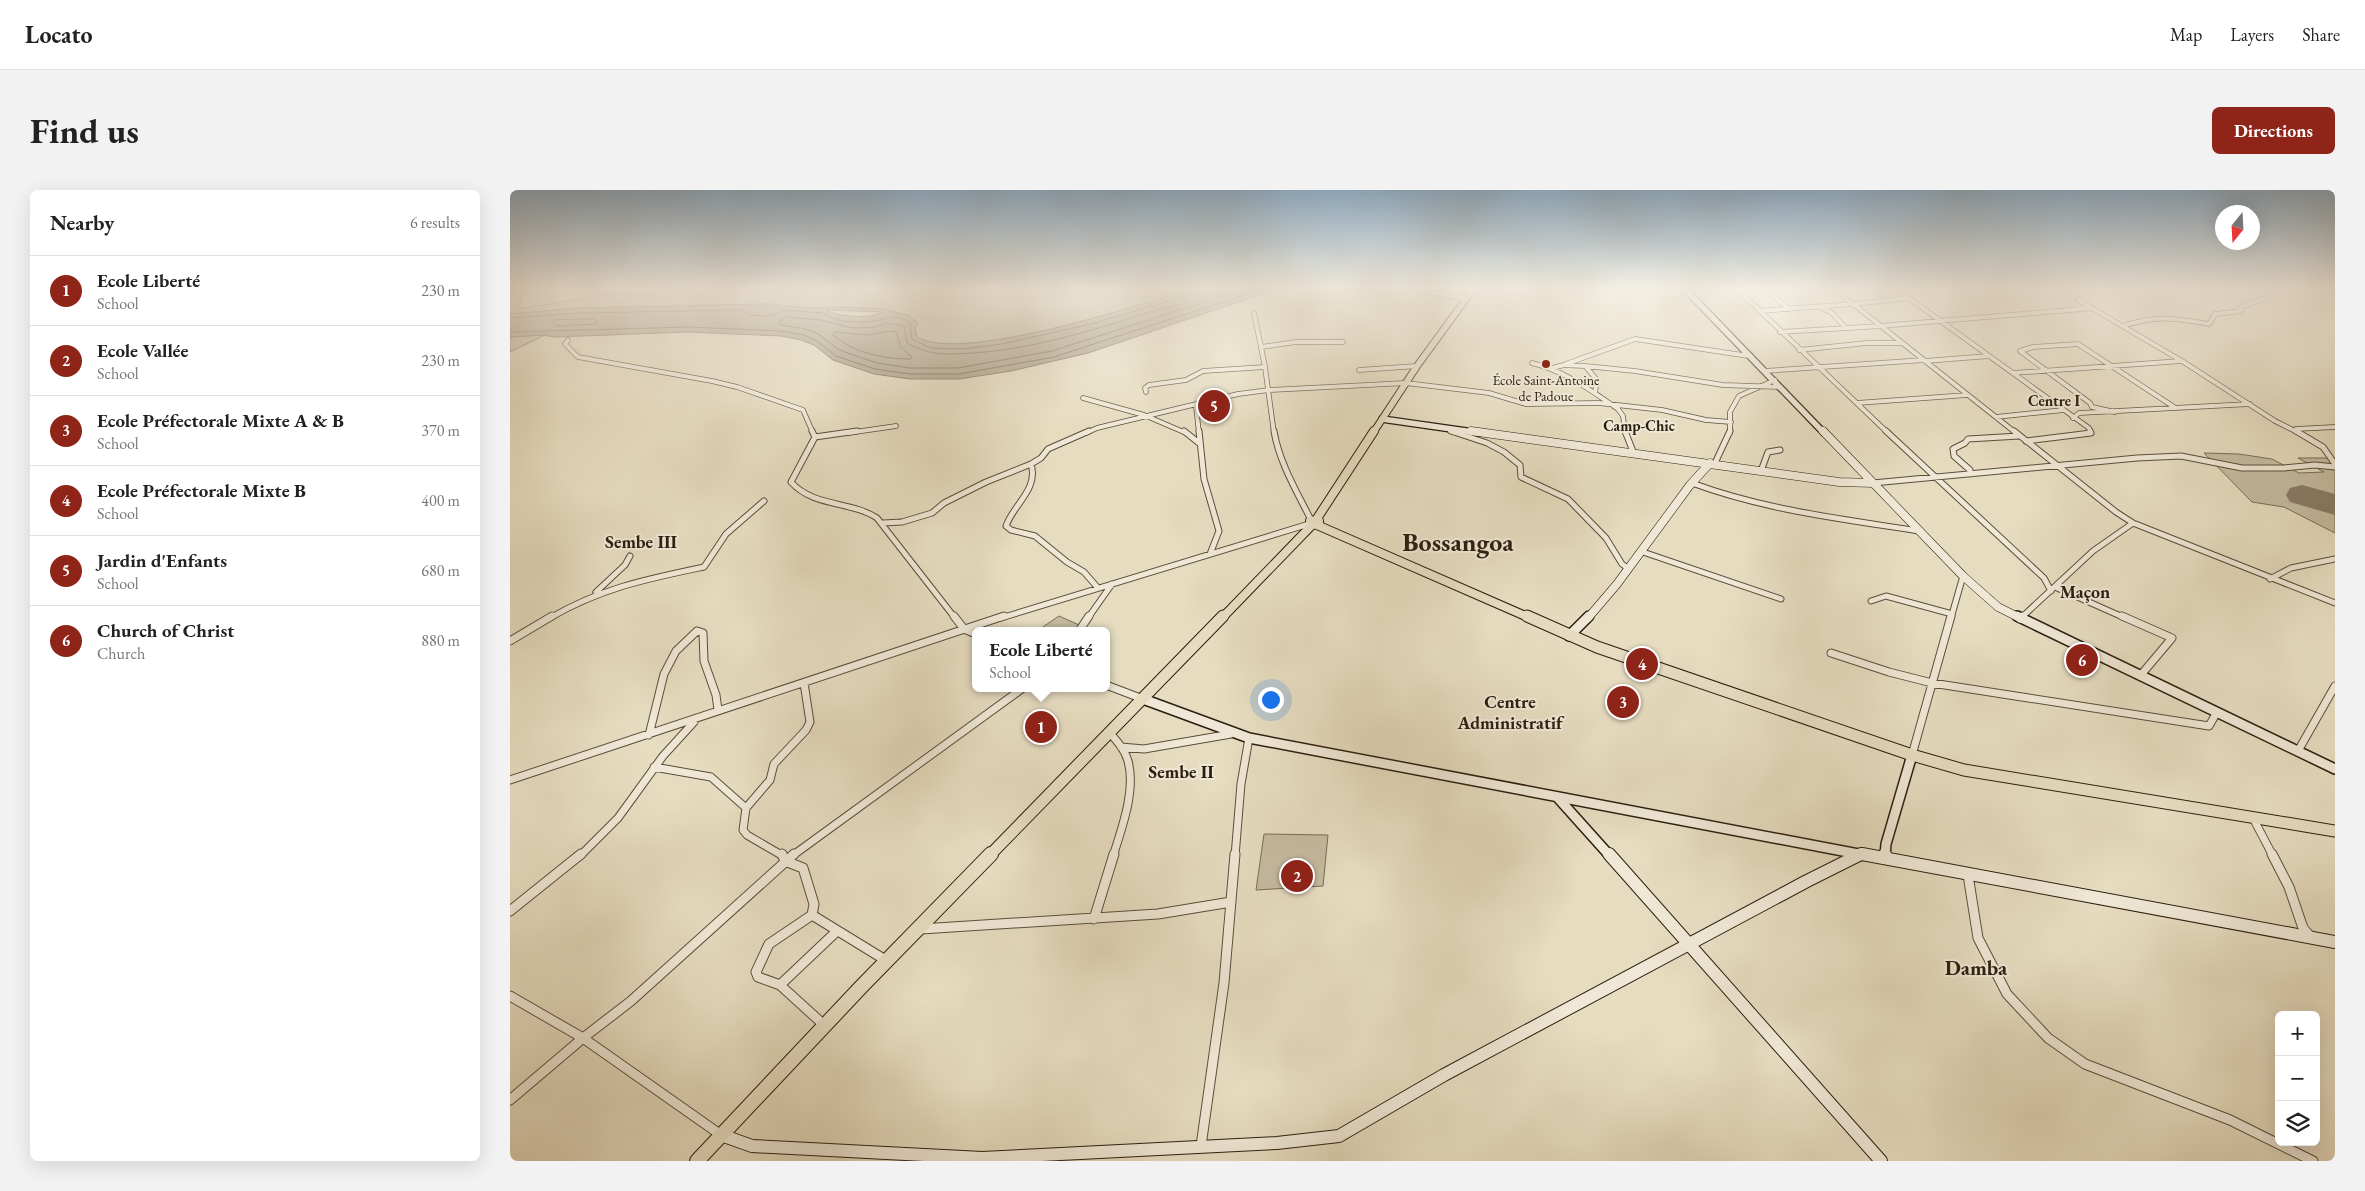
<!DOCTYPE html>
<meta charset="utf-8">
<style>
body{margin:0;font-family:"EB Garamond",serif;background:#f2f2f2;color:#222}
.controls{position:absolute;right:15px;bottom:15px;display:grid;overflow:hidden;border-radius:8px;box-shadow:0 5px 20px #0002}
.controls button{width:45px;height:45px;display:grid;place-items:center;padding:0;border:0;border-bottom:1px solid #e0e0e0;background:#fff;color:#222;font:25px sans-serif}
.compass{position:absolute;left:1705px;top:15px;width:45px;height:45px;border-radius:50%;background:#fff;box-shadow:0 5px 20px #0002;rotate:198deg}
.you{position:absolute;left:760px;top:509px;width:18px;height:18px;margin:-12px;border:4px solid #fff;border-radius:50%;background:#1a73e8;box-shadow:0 0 0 8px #1a73e833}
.badge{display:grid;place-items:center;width:32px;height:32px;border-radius:50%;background:#8f2418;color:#fff;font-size:16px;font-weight:700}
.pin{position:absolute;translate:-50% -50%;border:2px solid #fff;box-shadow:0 1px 5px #0006}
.popup{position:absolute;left:462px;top:437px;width:138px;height:65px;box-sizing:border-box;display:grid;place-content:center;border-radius:8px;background:#fff;filter:drop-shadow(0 1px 4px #0005);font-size:16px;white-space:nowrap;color:#767676}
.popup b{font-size:19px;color:#222}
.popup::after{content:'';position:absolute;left:50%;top:100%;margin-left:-10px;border:10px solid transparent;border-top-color:#fff}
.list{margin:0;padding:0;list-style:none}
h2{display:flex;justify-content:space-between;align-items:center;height:65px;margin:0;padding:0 20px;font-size:21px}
h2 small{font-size:16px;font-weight:400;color:#767676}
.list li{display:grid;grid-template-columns:32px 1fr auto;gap:15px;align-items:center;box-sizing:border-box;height:70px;padding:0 20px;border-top:1px solid #e0e0e0}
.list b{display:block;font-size:19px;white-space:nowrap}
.list p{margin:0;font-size:16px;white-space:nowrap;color:#767676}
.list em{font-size:16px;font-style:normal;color:#767676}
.icon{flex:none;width:28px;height:28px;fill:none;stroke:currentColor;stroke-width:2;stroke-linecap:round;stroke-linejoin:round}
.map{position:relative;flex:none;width:1825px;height:971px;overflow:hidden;border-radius:8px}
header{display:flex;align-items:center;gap:30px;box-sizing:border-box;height:70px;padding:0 25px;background:#fff;border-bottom:1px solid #e0e0e0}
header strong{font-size:24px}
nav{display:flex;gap:28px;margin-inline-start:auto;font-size:18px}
.intro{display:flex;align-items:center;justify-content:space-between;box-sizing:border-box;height:120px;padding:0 30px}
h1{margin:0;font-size:35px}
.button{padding:12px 22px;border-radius:8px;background:#8f2418;color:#fff;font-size:18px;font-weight:700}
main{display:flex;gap:30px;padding:0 30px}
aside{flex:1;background:#fff;border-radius:8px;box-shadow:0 5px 20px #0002}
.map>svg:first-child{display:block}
</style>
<header>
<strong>Locato</strong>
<nav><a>Map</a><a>Layers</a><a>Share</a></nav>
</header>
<div class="intro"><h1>Find us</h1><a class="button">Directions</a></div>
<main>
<aside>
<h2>Nearby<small>6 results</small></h2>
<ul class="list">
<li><span class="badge">1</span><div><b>Ecole Liberté</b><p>School</p></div><em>230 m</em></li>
<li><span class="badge">2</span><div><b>Ecole Vallée</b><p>School</p></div><em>230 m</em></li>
<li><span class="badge">3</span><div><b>Ecole Préfectorale Mixte A &amp; B</b><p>School</p></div><em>370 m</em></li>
<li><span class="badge">4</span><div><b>Ecole Préfectorale Mixte B</b><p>School</p></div><em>400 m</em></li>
<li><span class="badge">5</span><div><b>Jardin d'Enfants</b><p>School</p></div><em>680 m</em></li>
<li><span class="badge">6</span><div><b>Church of Christ</b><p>Church</p></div><em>880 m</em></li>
</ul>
</aside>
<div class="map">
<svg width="1825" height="971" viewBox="0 0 1825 971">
<rect width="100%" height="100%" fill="#e6dcc0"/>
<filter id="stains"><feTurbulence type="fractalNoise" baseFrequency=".004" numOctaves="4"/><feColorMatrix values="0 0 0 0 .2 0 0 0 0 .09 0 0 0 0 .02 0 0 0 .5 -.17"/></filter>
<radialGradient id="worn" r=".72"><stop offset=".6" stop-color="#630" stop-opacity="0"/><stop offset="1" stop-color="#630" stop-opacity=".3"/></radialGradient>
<path fill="#c6bca2" stroke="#796d58" d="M 0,98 L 16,98 L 9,117 L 14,118 L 114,102 L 129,104 L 168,98 L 686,98 C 632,114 453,174 407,147 L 405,138 L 390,123 L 365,118 L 301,119 L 258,114 L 69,118 L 0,124 Z
M 35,145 L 0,162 L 0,147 Z
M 1694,263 L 1729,264 L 1762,269 L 1789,283 L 1814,282 L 1788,268 L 1822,268 L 1825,271 L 1825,343 L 1774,317 L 1742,312 Z
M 549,426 L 569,435 L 562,441 L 527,441 Z
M 754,644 L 818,645 L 813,696 L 746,700 Z"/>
<path fill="#a79b84" stroke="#766955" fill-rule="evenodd" d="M 686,98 L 770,98 L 578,163 L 501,181 L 449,189 L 400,189 L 364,184 L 323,170 L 304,155 L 291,150 L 271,146 L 178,142 L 46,147 L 31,145 L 0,147 L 0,124 L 69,118 L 258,114 L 295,118 L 328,117 L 377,119 L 381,122 L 398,125 L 408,133 L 405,138 L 407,147 C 453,174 633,113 686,98 ZM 316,120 L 372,122 C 361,130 326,126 316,120 Z"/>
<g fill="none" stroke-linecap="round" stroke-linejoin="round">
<path stroke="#6a5c4a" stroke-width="1" d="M 690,98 C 689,104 688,107 683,111 C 676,115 655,117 646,120 C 578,142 509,164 437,164 C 422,164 410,160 397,153 L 394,136 L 377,133 L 366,137 L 342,138 L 311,130 L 276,127 L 269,132 L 271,135 L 296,139 L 310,145 L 329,160 L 367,173 L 400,178 L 448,178 L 542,161 L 738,98
M 0,128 L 69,123 L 232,120 L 241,125 L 252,126 L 264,125 L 273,120 L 314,123 C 326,133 348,133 363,131 C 378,130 385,121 400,133 L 402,149 L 421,158 L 452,159 L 492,154 L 581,134 L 680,105 L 684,98
M 85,129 L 87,131 L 85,134 L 48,136 L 43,133 L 45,130 Z
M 379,141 L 386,142 L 391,158 L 401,166 L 401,169 C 374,169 344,163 323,145 L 325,142 L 359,145 Z
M 0,142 L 178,137 L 271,141 L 294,145 L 307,151 L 326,166 L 365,179 L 400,184 L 449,184 L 544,167 L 756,98"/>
<path fill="#897d68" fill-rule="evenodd" d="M 1792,295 L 1825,304 L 1825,325 L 1780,312 L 1776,305 L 1780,298 Z"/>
<g stroke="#5a4e3b" stroke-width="5.5">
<path id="street-far3" d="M 902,98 L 956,109
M 1226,98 L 1378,243
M 1254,98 L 1279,119
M 1323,98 L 1506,243
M 1385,98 L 1579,238 L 1581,243
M 1568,110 L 1672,171 L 1765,231 L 1789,243
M 1343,114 L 1400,108
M 1310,117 L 1322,123 L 1335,137
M 1249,121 L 1343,114
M 744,123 L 755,177 L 764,243
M 1370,136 L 1583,118
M 1613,136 C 1647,125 1665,128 1699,134 L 1705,124 L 1731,121 L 1731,117 L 1765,105 L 1765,98
M 1270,142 L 1371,136
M 58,150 L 55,154 L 68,167 L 202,191 L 227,197 L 293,220 L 303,243
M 751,157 L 786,152 L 833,152
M 1289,160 L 1357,153 L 1391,153
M 1415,171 L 1479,166
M 1022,173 C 1055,181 1080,200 1108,219 L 1113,226 L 1115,243
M 1056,174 L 1125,149 L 1239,166
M 1076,177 L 1087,190 L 1085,203
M 1042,178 L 1054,175 L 1075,176 L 1125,181 L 1213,195 L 1270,197
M 849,180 L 907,176
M 1255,181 L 1414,170
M 1503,183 L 1671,171
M 636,202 L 635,198 L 639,195 L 676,190 L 693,181 L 755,177
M 573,208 L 634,225 L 676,243
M 1347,213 L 1457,205
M 686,216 L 689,243
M 1605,222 L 1582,217 L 1580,213 L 1510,161 L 1523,157 L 1568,154 L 1664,217
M 1486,227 L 1554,220
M 1563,228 L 1569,223 L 1740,214
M 1786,239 L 1825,237
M 940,241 L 946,243
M 338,243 L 386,236
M 576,243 L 587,238 L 728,204 L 759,200 L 896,193 L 979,203 L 1016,214 L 1089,213 L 1152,220 L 1196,230 L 1221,232
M 1220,243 L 1220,222 L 1229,206 L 1265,190"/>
</g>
<g stroke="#5a4e3b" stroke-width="7">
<path id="street-far2" d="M 302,241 L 305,247 L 281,292 C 303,317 341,311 367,328 L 445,428
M 674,241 L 689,253
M 689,241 L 694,289 L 709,341 L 700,364
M 764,241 C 769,272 787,302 801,330
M 941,241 L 977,253 L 994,262 L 1010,275 L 1011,287 L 1058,309 L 1096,348 L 1112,374 L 1119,379
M 1115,241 L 1124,264
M 1376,241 L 1534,388 L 1541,401
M 1504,241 L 1606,322 L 1623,333 L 1825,413
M 1786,241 L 1813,257 L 1825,274
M 305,247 L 347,241
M 1516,251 L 1581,243 L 1580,241
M 1205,273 L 1220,241
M 521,274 C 529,299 503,315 496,336 L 501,340 L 525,346 L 557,372 L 574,382 L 588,398
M 1251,281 L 1258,262 L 1270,260
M 1460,284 L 1460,280 L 1444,266 L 1443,259 L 1455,253 L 1458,249 L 1509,246
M 1182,293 C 1255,320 1332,329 1409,341
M 1363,293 L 1627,268 L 1671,266 L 1732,278 L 1774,278 L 1805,275 L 1825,277
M 373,333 L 392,332 L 422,323 L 434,313 L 476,292 L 521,274 L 531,268 L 538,259 L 579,241
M 1133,362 L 1271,409
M 1760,389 L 1781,378 L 1825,369
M 1545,397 L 1615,428
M 86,402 L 115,375 L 120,366
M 1361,411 L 1376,406 L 1442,424
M 40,428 C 91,398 137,389 194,377 L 216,344 L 254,311
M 491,428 L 799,334
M 578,428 L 602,394
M 1441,428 L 1453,386
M 1511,428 L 1583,361 L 1623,333"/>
</g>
<g stroke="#5a4e3b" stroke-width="9">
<path id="street-far1" d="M 444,426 L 454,439 L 466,444
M 1612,426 L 1662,448 L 1630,486
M 1510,429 L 1513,426
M 569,441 L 579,426
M 0,451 L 42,426
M 1321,463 L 1379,482 L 1422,493 L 1699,536 L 1707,522
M 596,495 L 633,509
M 599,542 C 607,551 615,560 618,571 C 626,600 612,638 603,666
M 139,545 L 154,484 L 166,461 L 187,441 L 193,443 L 194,471 L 206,505 L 208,520
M 611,557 L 634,559 L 721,544
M 1788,561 L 1825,496
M 1402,565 L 1441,426
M 144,577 L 201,587 L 236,618 L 233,640 L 237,645 L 273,666
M 0,590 L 494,426
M 236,618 L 260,590 L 264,574 L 296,540 L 300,532 L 294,493
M 1743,628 L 1763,666
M 70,666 L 108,628 L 153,566 L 184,532
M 282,666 L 513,498
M 725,666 L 731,594 L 739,548"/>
</g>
<g stroke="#5a4e3b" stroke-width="11">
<path id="street" d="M 272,664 L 275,671 L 293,678 L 304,714 L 302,725 L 377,771
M 1762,664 L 1779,697 L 1793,738 L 1800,746
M 1458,685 L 1468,748 L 1497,804 L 1538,848 L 1575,874 L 1720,930 L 1803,971
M 0,721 L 71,664
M 584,729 L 604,664
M 411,739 L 648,724 L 721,712
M 270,795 L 248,787 L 246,782 L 259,754 L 302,725
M 0,806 L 73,848 L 211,945
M 314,835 L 270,795 L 327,741
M 0,910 L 73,848 L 121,811 L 284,664
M 691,956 L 714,793 L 725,664"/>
</g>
<g stroke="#2c1e0f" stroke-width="8">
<path id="secondary-far3" d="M 1174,98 L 1314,243
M 872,229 L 970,243"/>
</g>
<g stroke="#2c1e0f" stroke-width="9">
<path id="secondary-far2" d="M 961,241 L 1329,292 L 1363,293
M 1313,241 L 1453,386 L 1488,417 L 1510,428
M 1078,428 L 1107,394 L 1180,295 L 1200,273"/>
</g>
<g stroke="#2c1e0f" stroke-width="12">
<path id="secondary-far1" d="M 1507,426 L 1825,579
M 1059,446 L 1079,426
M 633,509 L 739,548 L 1359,666
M 1048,608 L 1100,666
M 1349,666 L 1352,664
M 1375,666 L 1376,654 L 1402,565"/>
</g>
<g stroke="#2c1e0f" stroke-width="14">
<path id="secondary" d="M 1099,664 L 1371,971
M 1352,664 L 1825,752
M 1375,668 L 1375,664
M 211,945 L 242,956 L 472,968 L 767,953 L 829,946 L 934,885 L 1297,691 L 1351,664"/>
</g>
<g stroke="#2c1e0f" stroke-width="8">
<path id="primary-far3" d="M 863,243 L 907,176 L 964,98"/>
</g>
<g stroke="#2c1e0f" stroke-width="10">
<path id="primary-far2" d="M 800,331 L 806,330 L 864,241
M 807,335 L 1020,428
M 712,428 L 802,335 L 809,334 L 809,331"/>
</g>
<g stroke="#2c1e0f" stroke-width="13">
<path id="primary-far1" d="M 1017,426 L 1087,457 L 1402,565 L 1454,580 L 1825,641
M 479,666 L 713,426"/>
</g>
<g stroke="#2c1e0f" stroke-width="16">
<path id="primary" d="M 187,971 L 351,797 L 481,664"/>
</g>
<use href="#street-far3" stroke="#efe8d6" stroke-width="4"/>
<use href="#street-far2" stroke="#efe8d6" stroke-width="5"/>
<use href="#street-far1" stroke="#efe8d6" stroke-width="7"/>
<use href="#street" stroke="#efe8d6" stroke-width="9"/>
<use href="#secondary-far3" stroke="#efe8d6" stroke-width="5.5"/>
<use href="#secondary-far2" stroke="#efe8d6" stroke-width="8"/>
<use href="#secondary-far1" stroke="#efe8d6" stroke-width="9"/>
<use href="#secondary" stroke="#efe8d6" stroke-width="12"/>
<use href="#primary-far3" stroke="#e6dcc0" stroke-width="6"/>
<use href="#primary-far2" stroke="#e6dcc0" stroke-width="8"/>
<use href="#primary-far1" stroke="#e6dcc0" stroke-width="11"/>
<use href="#primary" stroke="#e6dcc0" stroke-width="14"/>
</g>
<linearGradient id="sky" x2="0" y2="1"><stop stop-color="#8eaac0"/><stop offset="0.42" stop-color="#f4efe3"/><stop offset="1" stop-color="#f4efe3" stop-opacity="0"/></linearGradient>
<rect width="1825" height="234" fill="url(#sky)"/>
<circle fill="#8f2418" stroke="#efe8d6" stroke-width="2" cx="1036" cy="174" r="5"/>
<g text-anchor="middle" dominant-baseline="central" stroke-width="4" stroke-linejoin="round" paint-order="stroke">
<g font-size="14" fill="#2c1e0f" stroke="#efe8d6">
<text x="1036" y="190">École Saint-Antoine<tspan x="1036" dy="16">de Padoue</tspan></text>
</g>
<g font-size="15" font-weight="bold" fill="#2c1e0f" stroke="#efe8d6">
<text x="1544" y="210">Centre I</text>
<text x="1129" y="235">Camp-Chic</text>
</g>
<g font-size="18" font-weight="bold" fill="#2c1e0f" stroke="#efe8d6">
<text x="131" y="351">Sembe III</text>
<text x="1575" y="401">Maçon</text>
<text x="1000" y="511">Centre<tspan x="1000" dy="21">Administratif</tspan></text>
<text x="671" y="581">Sembe II</text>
</g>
<g font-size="21" font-weight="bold" fill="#2c1e0f" stroke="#efe8d6">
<text x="1466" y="777">Damba</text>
</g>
<g font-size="26" font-weight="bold" fill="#2c1e0f" stroke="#efe8d6">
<text x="948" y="352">Bossangoa</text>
</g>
</g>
<rect width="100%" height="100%" filter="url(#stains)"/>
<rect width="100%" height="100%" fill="url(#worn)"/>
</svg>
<div class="controls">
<button>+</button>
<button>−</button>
<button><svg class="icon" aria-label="layers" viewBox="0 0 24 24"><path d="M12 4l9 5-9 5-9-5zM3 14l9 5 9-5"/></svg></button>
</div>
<svg class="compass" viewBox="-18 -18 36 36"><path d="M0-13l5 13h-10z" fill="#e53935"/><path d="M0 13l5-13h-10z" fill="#767676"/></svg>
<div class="you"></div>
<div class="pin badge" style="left:531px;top:537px">1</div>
<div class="popup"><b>Ecole Liberté</b>School</div>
<div class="pin badge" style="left:787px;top:686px">2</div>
<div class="pin badge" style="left:1113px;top:512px">3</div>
<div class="pin badge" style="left:1132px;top:474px">4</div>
<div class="pin badge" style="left:704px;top:216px">5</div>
<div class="pin badge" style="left:1572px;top:470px">6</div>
</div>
</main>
